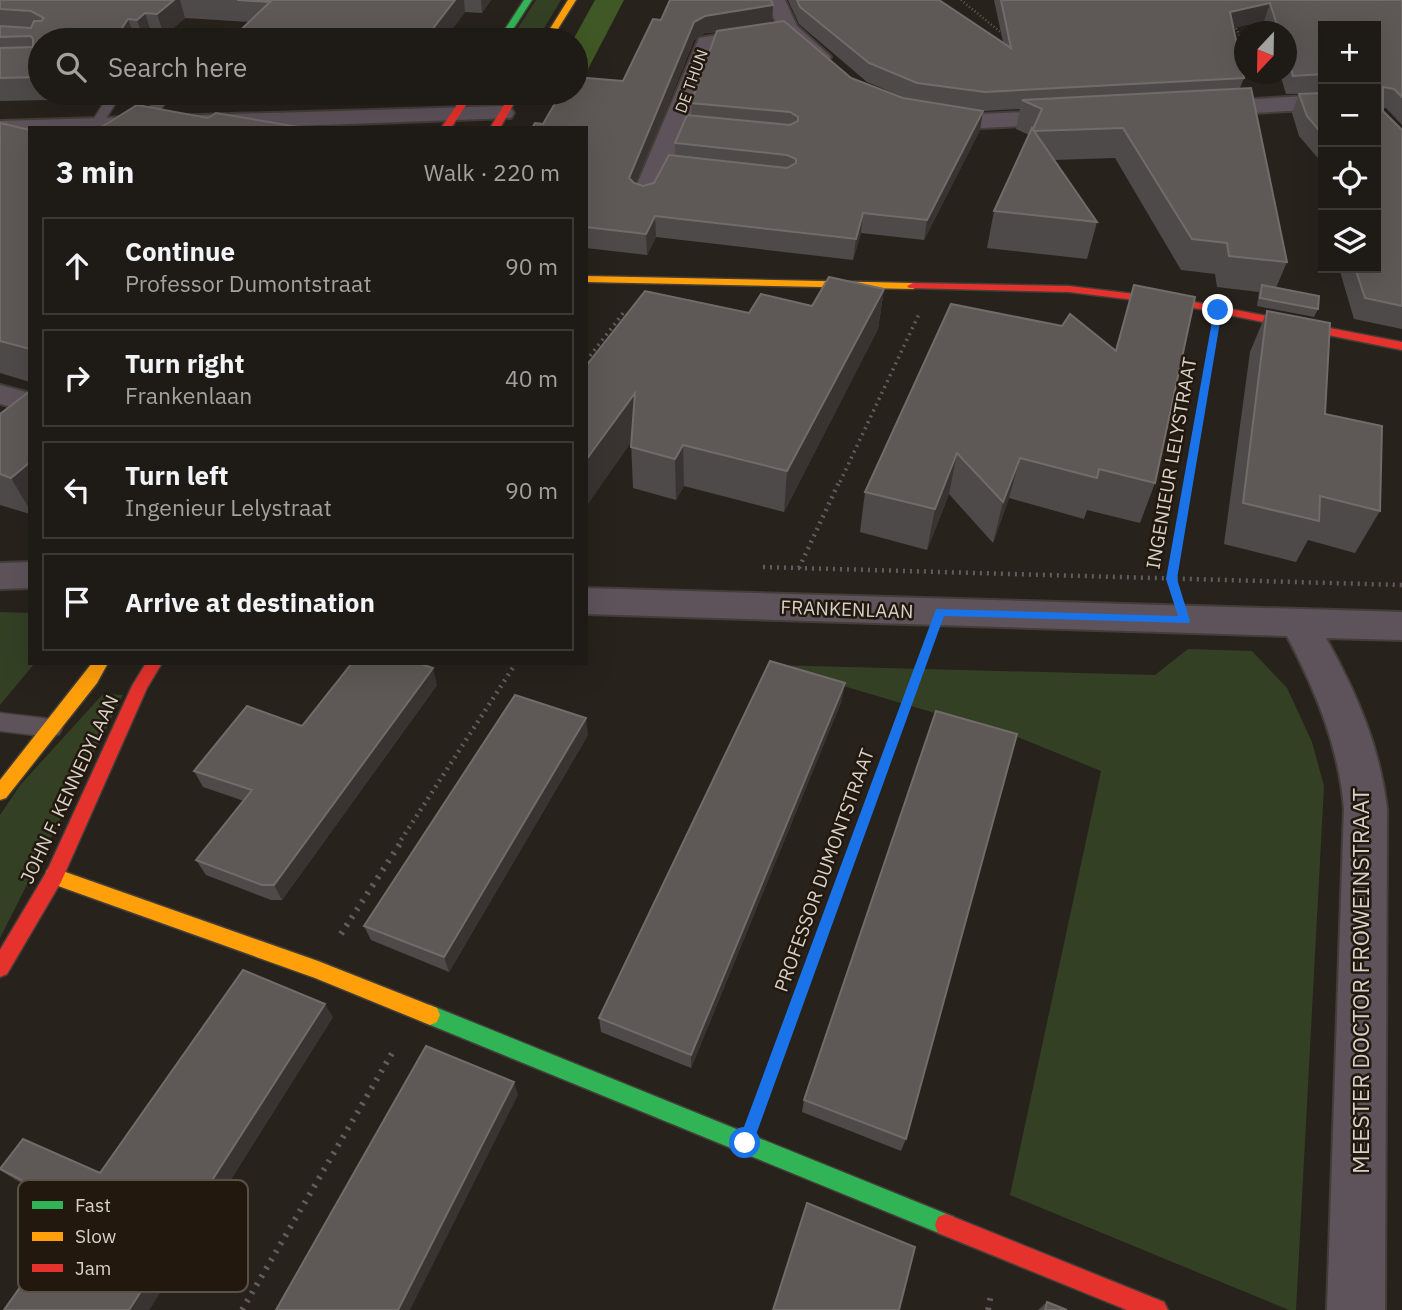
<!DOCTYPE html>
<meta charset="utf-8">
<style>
body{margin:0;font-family:"IBM Plex Sans",sans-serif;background:#26231e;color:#f1f3f6}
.controls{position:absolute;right:21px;top:21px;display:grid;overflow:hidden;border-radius:0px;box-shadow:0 7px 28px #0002}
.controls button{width:63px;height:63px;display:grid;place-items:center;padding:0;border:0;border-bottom:2px solid #3c3834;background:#1e1a15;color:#f1f3f6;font:35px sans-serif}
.compass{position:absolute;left:1234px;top:21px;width:63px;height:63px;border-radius:50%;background:#1e1a15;box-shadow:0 7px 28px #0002;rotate:202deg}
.stop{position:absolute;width:21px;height:21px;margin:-16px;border:5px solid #1a73e8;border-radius:50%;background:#fff}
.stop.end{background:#1a73e8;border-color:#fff;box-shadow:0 2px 7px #0008}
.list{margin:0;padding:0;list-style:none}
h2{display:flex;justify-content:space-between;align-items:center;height:91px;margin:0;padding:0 28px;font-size:30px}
h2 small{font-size:23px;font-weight:400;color:#a1a1a0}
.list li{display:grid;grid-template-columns:46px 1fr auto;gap:21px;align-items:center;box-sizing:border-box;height:98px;margin:0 14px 14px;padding:0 14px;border:2px solid #3c3834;border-radius:0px}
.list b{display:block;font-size:26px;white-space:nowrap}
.list p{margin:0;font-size:23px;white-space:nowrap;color:#a1a1a0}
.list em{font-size:23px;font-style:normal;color:#a1a1a0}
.icon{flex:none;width:38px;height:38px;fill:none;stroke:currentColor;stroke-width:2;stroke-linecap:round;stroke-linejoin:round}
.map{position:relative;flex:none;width:1402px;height:1310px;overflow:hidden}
.search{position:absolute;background:#1e1a15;box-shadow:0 7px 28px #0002;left:28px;top:28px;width:560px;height:77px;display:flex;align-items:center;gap:18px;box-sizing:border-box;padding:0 24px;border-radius:38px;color:#a1a1a0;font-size:26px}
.panel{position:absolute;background:#1e1a15;box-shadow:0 7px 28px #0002;left:28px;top:126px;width:560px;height:539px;border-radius:0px}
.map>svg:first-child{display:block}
</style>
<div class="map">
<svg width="1402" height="1310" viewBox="0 0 1402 1310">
<rect width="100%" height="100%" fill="#28221c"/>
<path fill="#334024" d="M 536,0 L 561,0 L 537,40 L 510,40 Z
M 0,612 L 30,613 L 30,663 L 35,663 L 0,705 Z
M 1188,649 L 1252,651 L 1287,688 L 1312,742 L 1324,786 L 1296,1310 L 1289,1310 L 1010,1195 L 1101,771 L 1020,738 L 772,665 L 1155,675 Z
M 103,694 L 123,695 L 0,938 L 0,815 L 21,784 Z"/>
<path fill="#405825" d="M 595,0 L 624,0 L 576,92 L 576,40 L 573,40 Z"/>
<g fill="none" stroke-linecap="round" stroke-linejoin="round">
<g stroke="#433e39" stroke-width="3">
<path id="lane" d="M 232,29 L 238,32 L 229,40 L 218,40 Z
M 110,93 L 122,93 L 100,128 L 92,128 L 90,125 Z
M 163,93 L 175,93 L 144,127 L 136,127 L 136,121 Z
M 0,713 L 51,719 L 59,722 L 62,728 L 59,734 L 51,737 L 0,731 Z"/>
</g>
<g stroke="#433e39" stroke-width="4">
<path id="street" d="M 765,0 L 785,0 L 797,26 L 827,53 L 831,57 L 827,61 L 813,61 L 781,33 Z
M 765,27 L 772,29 L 775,33 L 772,37 L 715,47 L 687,127 L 658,196 L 654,201 L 645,204 L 636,201 L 632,196 L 699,38 Z
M 1323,95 L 1323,109 L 1202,116 L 1194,114 L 1191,109 L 1194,104 L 1202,102 Z
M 503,106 L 511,108 L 514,113 L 511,118 L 239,128 L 30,128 L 30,134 L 0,135 L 0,121 Z
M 930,108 L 981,114 L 1069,110 L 1077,112 L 1080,117 L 1077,122 L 1069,124 L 981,128 L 922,120 L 919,115 L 922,110 Z
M 0,385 L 30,393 L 30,412 L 0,404 Z
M 30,562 L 30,588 L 0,589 L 0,563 Z
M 586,588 L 1402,612 L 1402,640 L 1326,638 C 1356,692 1380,747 1387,809 L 1385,1310 L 1327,1310 L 1344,809 C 1339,747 1316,691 1287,636 L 586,614 Z"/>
</g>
<g stroke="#433e39" stroke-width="3">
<path id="fast" d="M 524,0 L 532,0 L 506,40 L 498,40 Z
M 430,1005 L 954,1217 L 957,1225 L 954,1233 L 946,1236 L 423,1022 L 420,1015 L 423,1008 Z"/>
</g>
<g stroke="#433e39" stroke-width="3">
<path id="slow" d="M 568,0 L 576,0 L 551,40 L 543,40 Z
M 586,276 L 913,283 L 919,286 L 913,289 L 586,282 Z
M 92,663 L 108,663 L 97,683 L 6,798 L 0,800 L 0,780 Z
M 54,868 L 318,961 L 437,1008 L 440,1015 L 437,1022 L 430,1025 L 315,978 L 47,882 L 45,876 L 47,870 Z"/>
</g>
<g stroke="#433e39" stroke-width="3">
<path id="jam" d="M 465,93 L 474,93 L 451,128 L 441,128 Z
M 511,93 L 520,93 L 500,128 L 490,128 Z
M 913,283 L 1069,286 L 1184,300 L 1402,342 L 1402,350 L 1184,306 L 1069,292 L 909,288 L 907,286 Z
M 146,663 L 162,663 L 147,688 L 61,882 L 7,974 L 0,977 L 0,950 L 47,871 L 132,686 Z
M 946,1214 L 1164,1302 L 1168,1310 L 1127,1310 L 938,1233 L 935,1225 L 938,1217 Z"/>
</g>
<path stroke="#645b5f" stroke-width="2.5" stroke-dasharray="1 2.5" stroke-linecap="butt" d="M 961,0 L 1004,35
M 1233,22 L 1244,44
M 1231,43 L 1244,44"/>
<path stroke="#645b5f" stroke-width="3.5" stroke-dasharray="2 4.5" stroke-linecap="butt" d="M 586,361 L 624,312
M 840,482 L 919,314
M 1189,482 L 1213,340"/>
<path stroke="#645b5f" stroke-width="4.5" stroke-dasharray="2 5" stroke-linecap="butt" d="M 763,567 L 1402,585
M 799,568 L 840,480
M 1172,580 L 1189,480
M 401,840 L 516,663
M 857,840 L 928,648"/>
<path stroke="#645b5f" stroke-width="6" stroke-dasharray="2.5 7" stroke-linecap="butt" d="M 341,934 L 403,839
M 761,1099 L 857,839
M 242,1310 L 395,1048
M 988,1310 L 991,1294"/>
<use href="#lane" fill="#5e535b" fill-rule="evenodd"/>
<use href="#street" fill="#5e535b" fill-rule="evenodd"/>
<use href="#fast" fill="#30b455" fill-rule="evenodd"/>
<use href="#slow" fill="#ff9f0a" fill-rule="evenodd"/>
<use href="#jam" fill="#e5322d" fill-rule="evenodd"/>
</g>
<path fill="#4f4a4a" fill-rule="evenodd" d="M 0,0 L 491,0 L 482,13 L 465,12 L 444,40 L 230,40 L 249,22 L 185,18 L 164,36 L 152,35 L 146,40 L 40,40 L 40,93 L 101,93 L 97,99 L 0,101 Z
M 788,0 L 939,0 L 1003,42 L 994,0 L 1402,0 L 1402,125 L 1386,108 L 1383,108 L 1383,111 L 1402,130 L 1402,329 L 1354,319 L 1339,268 L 1376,268 L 1376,26 L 1323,26 L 1323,164 L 1299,136 L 1292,113 L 1299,94 L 1323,93 L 1286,94 L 1280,74 L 1286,74 L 1286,32 L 1267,32 L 1264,21 L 1233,28 L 1244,78 L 1240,88 L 1287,262 L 1276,288 L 1318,309 L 1314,317 L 1257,306 L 1259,292 L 1217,287 L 1215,274 L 1181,270 L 1115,158 L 1054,160 L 1097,222 L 1087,259 L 987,248 L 994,211 L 1029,135 L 1016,129 L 1020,109 L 983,111 L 980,130 L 924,240 L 861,233 L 853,260 L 656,237 L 647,255 L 586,248 L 586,128 L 543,124 L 623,81 L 661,20 L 773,5 L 772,23 L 851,78 L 903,98 L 910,100 L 867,82 L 799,24 ZM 717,32 L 691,103 L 692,115 L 675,143 L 675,155 L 654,183 L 643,186 L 636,184 L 694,40 L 705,33 Z
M 0,123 L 30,130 L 30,382 L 0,373 Z
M 1134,285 L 1155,483 L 1140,523 L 1087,510 L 1084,519 L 1009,498 L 993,543 L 949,494 L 927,550 L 860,532 L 865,492 L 1115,350 Z
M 884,289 L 878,329 L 784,512 L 684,486 L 676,500 L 633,488 L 631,442 L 586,366 L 749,313 L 812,306 Z
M 1267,311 L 1380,511 L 1355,553 L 1308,540 L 1296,562 L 1224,544 L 1250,352 Z
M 30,391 L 30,514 L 0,505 L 0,414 Z
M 437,685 L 282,900 L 271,900 L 206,875 L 196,860 L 244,801 L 203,787 L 194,771 L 302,726 Z
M 842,700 L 691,1068 L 601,1032 L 599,1018 Z
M 588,735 L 449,972 L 371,940 L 364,926 Z
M 333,1017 L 149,1310 L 4,1310 L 74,1210 L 16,1180 L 0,1170 L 100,1173 Z
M 804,1100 L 906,1139 L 901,1151 L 802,1112 Z
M 1047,1302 L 1067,1310 L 1038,1310 Z"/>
<path fill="#393432" d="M 174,0 L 180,0 L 185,18 L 164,36 L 157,14 Z
M 455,0 L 464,0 L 465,12 L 444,40 L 424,40 Z
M 481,0 L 491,0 L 482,13 Z
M 1270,3 L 1264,21 L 1224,30 L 1230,12 Z
M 773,5 L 772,23 L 705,33 L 694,40 L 630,198 L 629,178 L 694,22 L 705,16 Z
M 145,13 L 152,35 L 146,40 L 144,40 L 137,20 Z
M 128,19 L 136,40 L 114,40 Z
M 95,93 L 101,93 L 97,99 Z
M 983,111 L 980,130 L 924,240 L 927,220 Z
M 863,213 L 861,233 L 853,260 L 856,239 Z
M 655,216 L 656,237 L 647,255 L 646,234 Z
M 884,289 L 878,329 L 784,512 L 787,471 Z
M 635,393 L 637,434 L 586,507 L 586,460 Z
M 683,445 L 684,486 L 676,500 L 675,459 Z
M 957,453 L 949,494 L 927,550 L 935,509 Z
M 1020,458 L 1009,498 L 993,543 L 1003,502 Z
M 30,462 L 30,510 L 11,478 Z
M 433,668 L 437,685 L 282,900 L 274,885 Z
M 845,683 L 842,700 L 691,1068 L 691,1055 Z
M 586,718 L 588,735 L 449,972 L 444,957 Z
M 325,1004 L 333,1017 L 149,1310 L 129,1310 Z
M 514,1082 L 518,1095 L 410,1310 L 398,1310 Z"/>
<path fill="#5e5957" stroke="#716c69" stroke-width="2" d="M 0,0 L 174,0 L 157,14 L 145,13 L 137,20 L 128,19 L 114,40 L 40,40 L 40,77 L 0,78 L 0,48 L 33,47 L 33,39 L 31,36 L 0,37 L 0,26 L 31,28 L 34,21 L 41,21 L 44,18 L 31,11 L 0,9 Z
M 237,0 L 455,0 L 424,40 L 230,40 L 270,2 Z
M 670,0 L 771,0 L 773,5 L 705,16 L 694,22 L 629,178 L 634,183 L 643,186 L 654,183 L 669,155 L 787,168 L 796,163 L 796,159 L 787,155 L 675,143 L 687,115 L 790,125 L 798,121 L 798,117 L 790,112 L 691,103 L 717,31 L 784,21 L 851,78 L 903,98 L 983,111 L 927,220 L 863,213 L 856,239 L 655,216 L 646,234 L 586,227 L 586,128 L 532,128 L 535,123 L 543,124 L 561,93 L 576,93 L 576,77 L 623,81 L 653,19 L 661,20 Z
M 797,0 L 939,0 L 1011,48 L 1001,0 L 1402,0 L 1402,97 L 1394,89 L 1383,87 L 1383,111 L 1402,130 L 1402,306 L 1365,298 L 1355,268 L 1376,268 L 1376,26 L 1323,26 L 1323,74 L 1293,76 L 1286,54 L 1286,32 L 1279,32 L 1270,3 L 1230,12 L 1244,78 L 985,92 L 917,83 L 869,63 L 800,7 Z
M 1251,88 L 1287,262 L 1229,256 L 1227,243 L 1192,239 L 1123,128 L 1034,131 L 1033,129 L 1042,109 L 1022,100 Z
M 1323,93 L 1323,135 L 1307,116 L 1299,94 Z
M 137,105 L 208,118 L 216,113 L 304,128 L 100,128 Z
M 0,123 L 30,130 L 30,349 L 0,341 Z
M 1032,128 L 1097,222 L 994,211 Z
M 829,277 L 884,289 L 787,471 L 683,445 L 675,459 L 631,447 L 635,393 L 586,460 L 586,366 L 645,291 L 749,313 L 761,294 L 812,306 Z
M 1134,285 L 1195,297 L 1155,483 L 1099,469 L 1097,478 L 1020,458 L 1003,502 L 957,453 L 935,509 L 865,492 L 951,304 L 1062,326 L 1070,314 L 1116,351 Z
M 1262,285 L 1319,296 L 1318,309 L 1260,298 Z
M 1267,311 L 1330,323 L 1325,414 L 1382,426 L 1380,511 L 1320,496 L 1319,521 L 1243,503 Z
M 30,391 L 30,462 L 11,478 L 0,474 L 0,414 Z
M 770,661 L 845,683 L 691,1055 L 599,1018 Z
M 352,663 L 418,663 L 433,668 L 274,885 L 262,885 L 196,860 L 252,790 L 194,771 L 247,706 L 302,726 Z
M 515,695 L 586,718 L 444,957 L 364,926 Z
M 936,711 L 1017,734 L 906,1139 L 804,1100 Z
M 243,970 L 325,1004 L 129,1310 L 4,1310 L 76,1208 L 0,1169 L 23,1139 L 100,1173 Z
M 426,1046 L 514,1082 L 398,1310 L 276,1310 Z
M 807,1203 L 915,1247 L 899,1310 L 773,1310 Z
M 1047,1302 L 1067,1310 L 1045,1310 Z"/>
<path fill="#1a73e8" d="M 1218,308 L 1222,310 L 1177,579 L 1190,621 L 1189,623 L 944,616 L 753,1143 L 751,1148 L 745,1151 L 740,1148 L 738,1143 L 936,609 L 1178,616 L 1166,579 L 1214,310 Z"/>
<g text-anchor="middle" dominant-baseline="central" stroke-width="5" stroke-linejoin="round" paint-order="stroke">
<g font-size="16" fill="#d8d1ca" stroke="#23180e">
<text transform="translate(691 81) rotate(-70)">DE THUN</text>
</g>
<g font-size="19" fill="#d8d1ca" stroke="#23180e">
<text transform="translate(1171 463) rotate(-80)">INGENIEUR LELYSTRAAT</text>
<text transform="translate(847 609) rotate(2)">FRANKENLAAN</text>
<text transform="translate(69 789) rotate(-65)">JOHN F. KENNEDYLAAN</text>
<text transform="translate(824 870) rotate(-70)">PROFESSOR DUMONTSTRAAT</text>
</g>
<g font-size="23" fill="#d8d1ca" stroke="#23180e">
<text transform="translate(1360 981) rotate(-90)">MEESTER DOCTOR FROWEINSTRAAT</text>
</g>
</g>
<rect x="18" y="1180" width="230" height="112" rx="10" fill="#23180e" stroke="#595046" stroke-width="2"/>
<rect x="32" y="1201" width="31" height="8" fill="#30b455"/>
<rect x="32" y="1232" width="31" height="9" fill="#ff9f0a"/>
<rect x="32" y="1264" width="31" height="8" fill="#e5322d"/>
<g font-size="19" fill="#d8d1ca">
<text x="75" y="1212">Fast</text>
<text x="75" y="1243">Slow</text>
<text x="75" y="1275">Jam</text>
</g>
</svg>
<div class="controls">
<button>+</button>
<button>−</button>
<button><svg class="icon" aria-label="locate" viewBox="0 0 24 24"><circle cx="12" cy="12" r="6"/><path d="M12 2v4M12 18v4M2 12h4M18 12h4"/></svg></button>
<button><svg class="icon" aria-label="layers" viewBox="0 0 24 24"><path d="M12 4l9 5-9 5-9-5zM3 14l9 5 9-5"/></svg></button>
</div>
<svg class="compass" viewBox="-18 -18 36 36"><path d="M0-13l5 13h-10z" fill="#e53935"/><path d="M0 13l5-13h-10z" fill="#a1a1a0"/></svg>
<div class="stop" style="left:745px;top:1143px"></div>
<div class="stop end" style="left:1218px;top:310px"></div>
<div class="search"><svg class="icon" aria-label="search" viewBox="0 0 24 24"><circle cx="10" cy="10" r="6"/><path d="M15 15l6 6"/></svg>Search here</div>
<section class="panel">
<h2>3 min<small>Walk · 220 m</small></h2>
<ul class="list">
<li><svg class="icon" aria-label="ahead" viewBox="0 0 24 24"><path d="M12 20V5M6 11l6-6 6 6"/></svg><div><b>Continue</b><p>Professor Dumontstraat</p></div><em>90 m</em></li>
<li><svg class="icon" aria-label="right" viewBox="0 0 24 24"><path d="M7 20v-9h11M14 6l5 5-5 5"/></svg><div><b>Turn right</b><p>Frankenlaan</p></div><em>40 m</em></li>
<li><svg class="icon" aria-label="left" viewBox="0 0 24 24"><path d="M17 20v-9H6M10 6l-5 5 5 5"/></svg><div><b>Turn left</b><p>Ingenieur Lelystraat</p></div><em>90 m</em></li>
<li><svg class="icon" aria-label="arrive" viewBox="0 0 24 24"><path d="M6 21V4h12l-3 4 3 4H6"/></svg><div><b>Arrive at destination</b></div></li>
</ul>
</section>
</div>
